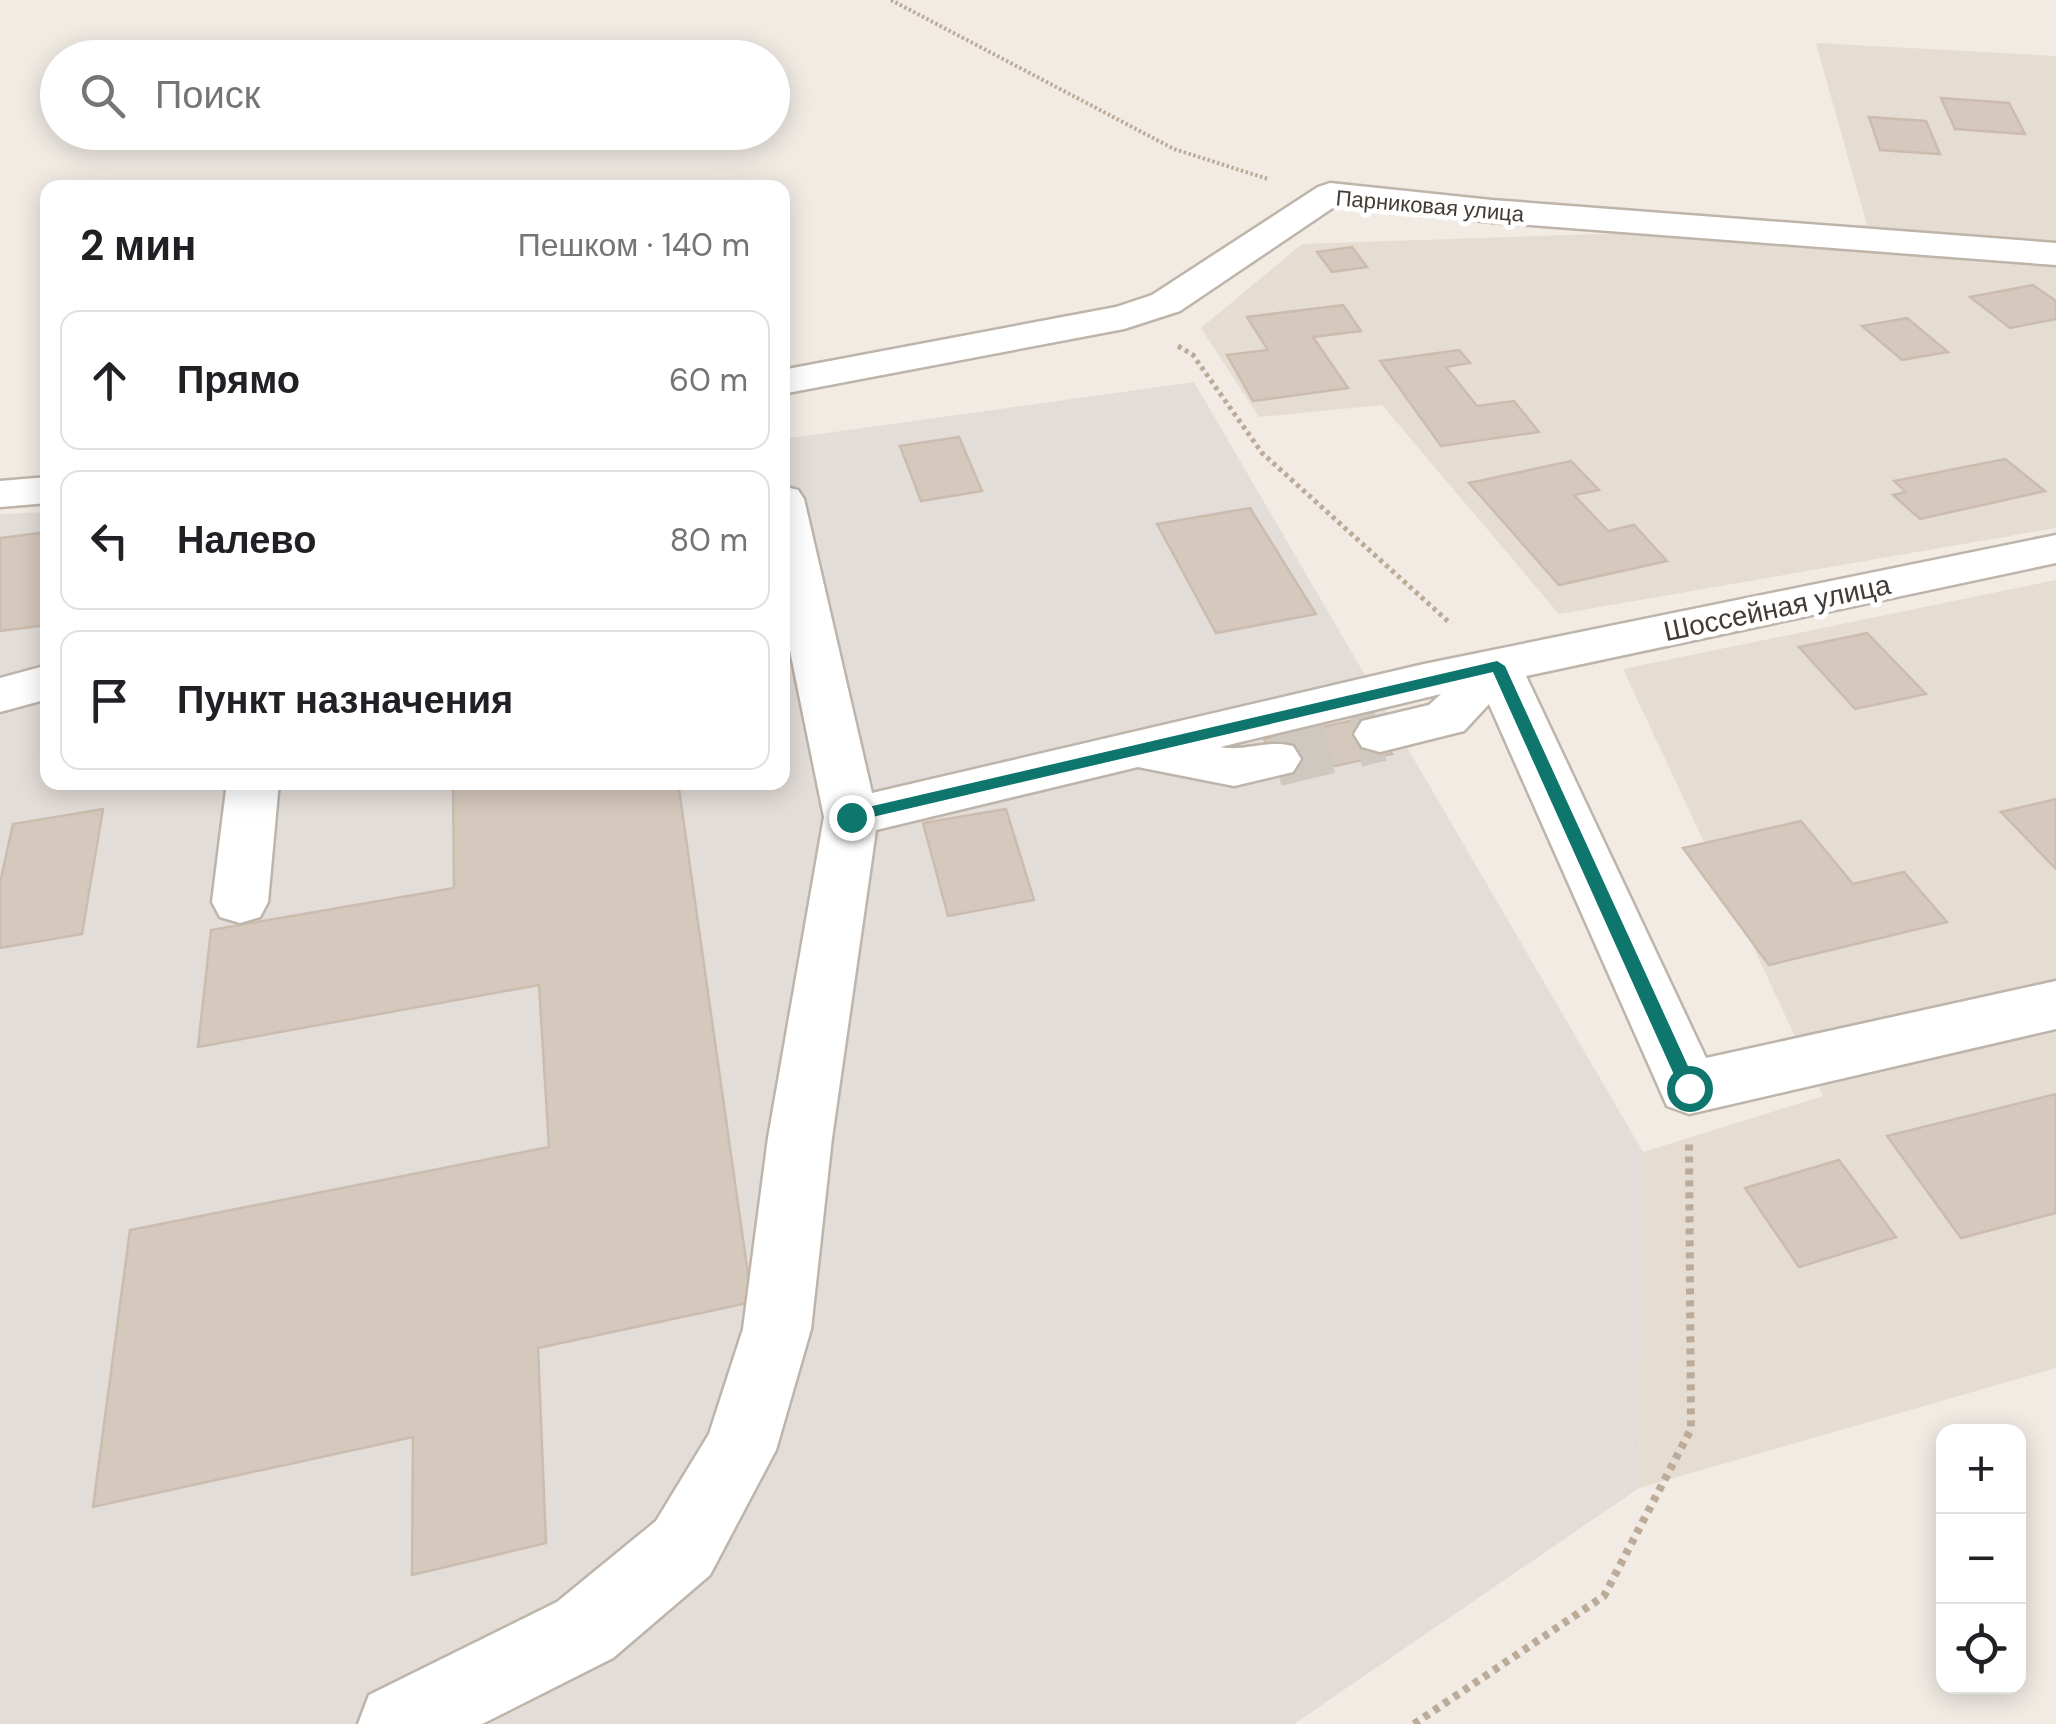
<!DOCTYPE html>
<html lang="ru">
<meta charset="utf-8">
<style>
body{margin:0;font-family:"DM Sans",sans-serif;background:#f6f6f6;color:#202124}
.controls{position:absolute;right:30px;bottom:30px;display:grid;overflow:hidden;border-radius:20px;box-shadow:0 5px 25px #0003}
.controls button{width:90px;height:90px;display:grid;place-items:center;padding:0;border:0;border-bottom:2px solid #e0e0e0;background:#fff;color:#202124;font:50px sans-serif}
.stop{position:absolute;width:30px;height:30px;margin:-22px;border:8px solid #0f766e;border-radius:50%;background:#fff}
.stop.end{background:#0f766e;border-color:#fff;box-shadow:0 2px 10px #0008}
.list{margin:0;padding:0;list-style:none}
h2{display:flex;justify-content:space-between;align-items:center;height:130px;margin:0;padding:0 40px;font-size:42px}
h2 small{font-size:32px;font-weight:400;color:#757577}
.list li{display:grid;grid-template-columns:65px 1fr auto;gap:30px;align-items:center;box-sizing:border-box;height:140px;margin:0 20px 20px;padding:0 20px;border:2px solid #e0e0e0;border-radius:20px}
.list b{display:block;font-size:38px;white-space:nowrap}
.list em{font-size:32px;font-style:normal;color:#757577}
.icon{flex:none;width:55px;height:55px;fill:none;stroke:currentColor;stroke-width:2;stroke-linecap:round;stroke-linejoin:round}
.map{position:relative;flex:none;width:2056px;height:1724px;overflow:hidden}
.search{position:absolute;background:#fff;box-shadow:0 5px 25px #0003;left:40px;top:40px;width:750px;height:110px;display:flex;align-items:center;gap:25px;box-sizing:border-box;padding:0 35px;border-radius:55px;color:#757577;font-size:38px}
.panel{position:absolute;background:#fff;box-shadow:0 5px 25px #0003;left:40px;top:180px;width:750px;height:610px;border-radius:20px}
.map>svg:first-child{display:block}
</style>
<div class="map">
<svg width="2056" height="1724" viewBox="0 0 2056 1724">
<rect width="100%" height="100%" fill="#f1ebe4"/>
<path fill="#e5dcd2" d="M 1816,43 L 2056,56 L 2056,528 L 1559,614 L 1382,405 L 1259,417 L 1201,328 L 1302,244 L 1867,225 Z
M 2056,580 L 2056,1368 L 1639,1488 L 1643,1152 L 1823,1096 L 1623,669 Z"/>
<path fill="#e3ddd9" d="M 1194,382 L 1643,1152 L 1639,1488 L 1294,1724 L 0,1724 L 0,514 L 47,512 L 48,782 L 782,782 L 783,439 Z"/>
<path fill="#d5c8bd" stroke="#ccbcae" stroke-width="2.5" d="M 1941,98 L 2009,103 L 2025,134 L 1955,129 Z
M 1869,117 L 1926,121 L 1940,154 L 1880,150 Z
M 1352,247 L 1367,267 L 1332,272 L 1317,252 Z
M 2033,285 L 2056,301 L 2056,319 L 2010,328 L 1970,297 Z
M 1343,305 L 1361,331 L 1313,337 L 1348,388 L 1253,401 L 1227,355 L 1268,350 L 1247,317 Z
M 1907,318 L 1948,352 L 1902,360 L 1862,326 Z
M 1459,350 L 1470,363 L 1446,367 L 1477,406 L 1514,401 L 1539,432 L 1441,446 L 1380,361 Z
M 959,437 L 982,491 L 921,501 L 900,446 Z
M 2005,459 L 2045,491 L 1920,519 L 1893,495 L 1906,492 L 1894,481 Z
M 1571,461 L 1599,490 L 1574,495 L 1608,531 L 1634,525 L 1667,561 L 1559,585 L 1469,483 Z
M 1250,508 L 1316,614 L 1216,633 L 1157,524 Z
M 48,532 L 48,625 L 0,631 L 0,538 Z
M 1867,633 L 1926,694 L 1855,709 L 1799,647 Z
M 1369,717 L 1392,754 L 1286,776 L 1264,739 Z
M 453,782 L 678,782 L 752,1302 L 538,1348 L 546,1543 L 412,1575 L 413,1437 L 93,1507 L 130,1230 L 549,1147 L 539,985 L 198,1047 L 211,930 L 454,888 Z
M 2056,799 L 2056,869 L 2001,812 Z
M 103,809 L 82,934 L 0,948 L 0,883 L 13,824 Z
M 1006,809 L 1034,900 L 948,916 L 923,823 Z
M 1801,821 L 1853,884 L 1904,872 L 1947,922 L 1769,965 L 1683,848 Z
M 2056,1094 L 2056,1213 L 1961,1238 L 1887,1136 Z
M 1839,1160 L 1896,1237 L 1799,1267 L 1745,1188 Z"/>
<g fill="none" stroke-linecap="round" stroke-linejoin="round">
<path stroke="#cec8c1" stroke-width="55" stroke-dasharray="55 28" stroke-linecap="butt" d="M 1275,759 L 1380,734"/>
<g stroke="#bfb4aa" stroke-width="5">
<path id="minor" d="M 1330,183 L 1492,200 L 2056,243 L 2056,265 L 1492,222 L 1337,205 L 1180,311 L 1124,329 L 782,394 L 782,370 L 1116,307 L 1152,295 L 1318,187 Z
M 48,477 L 48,503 L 0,507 L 0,481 Z
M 782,486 L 798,490 L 804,499 L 872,793 L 1424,664 L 2056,535 L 2056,563 L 1526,676 L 1706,1058 L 2056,981 L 2056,1029 L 1689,1114 L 1667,1106 L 1489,704 L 1464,731 L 1380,752 L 1362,747 L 1354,734 L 1362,721 L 1429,705 L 1441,694 L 1220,747 C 1246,752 1267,739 1293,746 L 1301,759 L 1293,772 L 1234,786 L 1138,767 L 876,830 L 832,1138 L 811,1329 L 776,1450 L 710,1575 L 613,1658 L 482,1724 L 358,1724 L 369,1695 L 557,1602 L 656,1521 L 709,1434 L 743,1329 L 768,1138 L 824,817 L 782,611 Z
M 48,665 L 48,699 L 0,712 L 0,678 Z
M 227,782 L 279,782 L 268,902 L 260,917 L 240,923 L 220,917 L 212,902 Z"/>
</g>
<path stroke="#bdab99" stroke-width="4" stroke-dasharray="2.5 2.5" stroke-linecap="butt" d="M 891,0 L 1174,149 L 1268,179"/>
<path stroke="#bdab99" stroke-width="5" stroke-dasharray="4 4" stroke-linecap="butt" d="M 1178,346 L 1193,355 L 1262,453 L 1451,624"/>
<path stroke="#bdab99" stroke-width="8" stroke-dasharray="6 6" stroke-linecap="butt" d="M 1414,1724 L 1604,1596 L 1691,1429 L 1689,1144"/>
<use href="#minor" fill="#fff" fill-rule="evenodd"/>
</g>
<path fill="#0f766e" d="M 1497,661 L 1505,666 L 1698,1088 L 1695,1093 L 1689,1096 L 1680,1088 L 1493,672 L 851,822 L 843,817 L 851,811 Z"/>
<g text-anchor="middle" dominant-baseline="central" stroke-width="10" stroke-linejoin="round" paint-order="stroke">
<g font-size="22" fill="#433b34" stroke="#fff">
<text transform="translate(1430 206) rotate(5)">Парниковая улица</text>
</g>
<g font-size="28" fill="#433b34" stroke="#fff">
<text transform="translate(1777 608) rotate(-12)">Шоссейная улица</text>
</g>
</g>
</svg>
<div class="controls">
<button>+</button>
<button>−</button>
<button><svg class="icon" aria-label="locate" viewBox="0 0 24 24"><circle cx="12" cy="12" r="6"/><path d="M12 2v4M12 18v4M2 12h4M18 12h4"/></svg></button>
</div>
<div class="stop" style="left:1689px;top:1088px"></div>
<div class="stop end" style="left:851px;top:817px"></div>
<div class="search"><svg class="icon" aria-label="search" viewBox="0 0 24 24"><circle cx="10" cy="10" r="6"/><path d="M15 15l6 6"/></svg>Поиск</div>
<section class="panel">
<h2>2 мин<small>Пешком · 140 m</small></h2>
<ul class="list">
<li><svg class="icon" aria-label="ahead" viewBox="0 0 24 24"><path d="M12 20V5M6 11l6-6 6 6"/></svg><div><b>Прямо</b></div><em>60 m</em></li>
<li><svg class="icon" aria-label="left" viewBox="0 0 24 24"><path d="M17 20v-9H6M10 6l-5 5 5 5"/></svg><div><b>Налево</b></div><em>80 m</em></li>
<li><svg class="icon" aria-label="arrive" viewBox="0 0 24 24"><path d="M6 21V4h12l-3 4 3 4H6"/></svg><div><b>Пункт назначения</b></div></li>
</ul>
</section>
</div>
